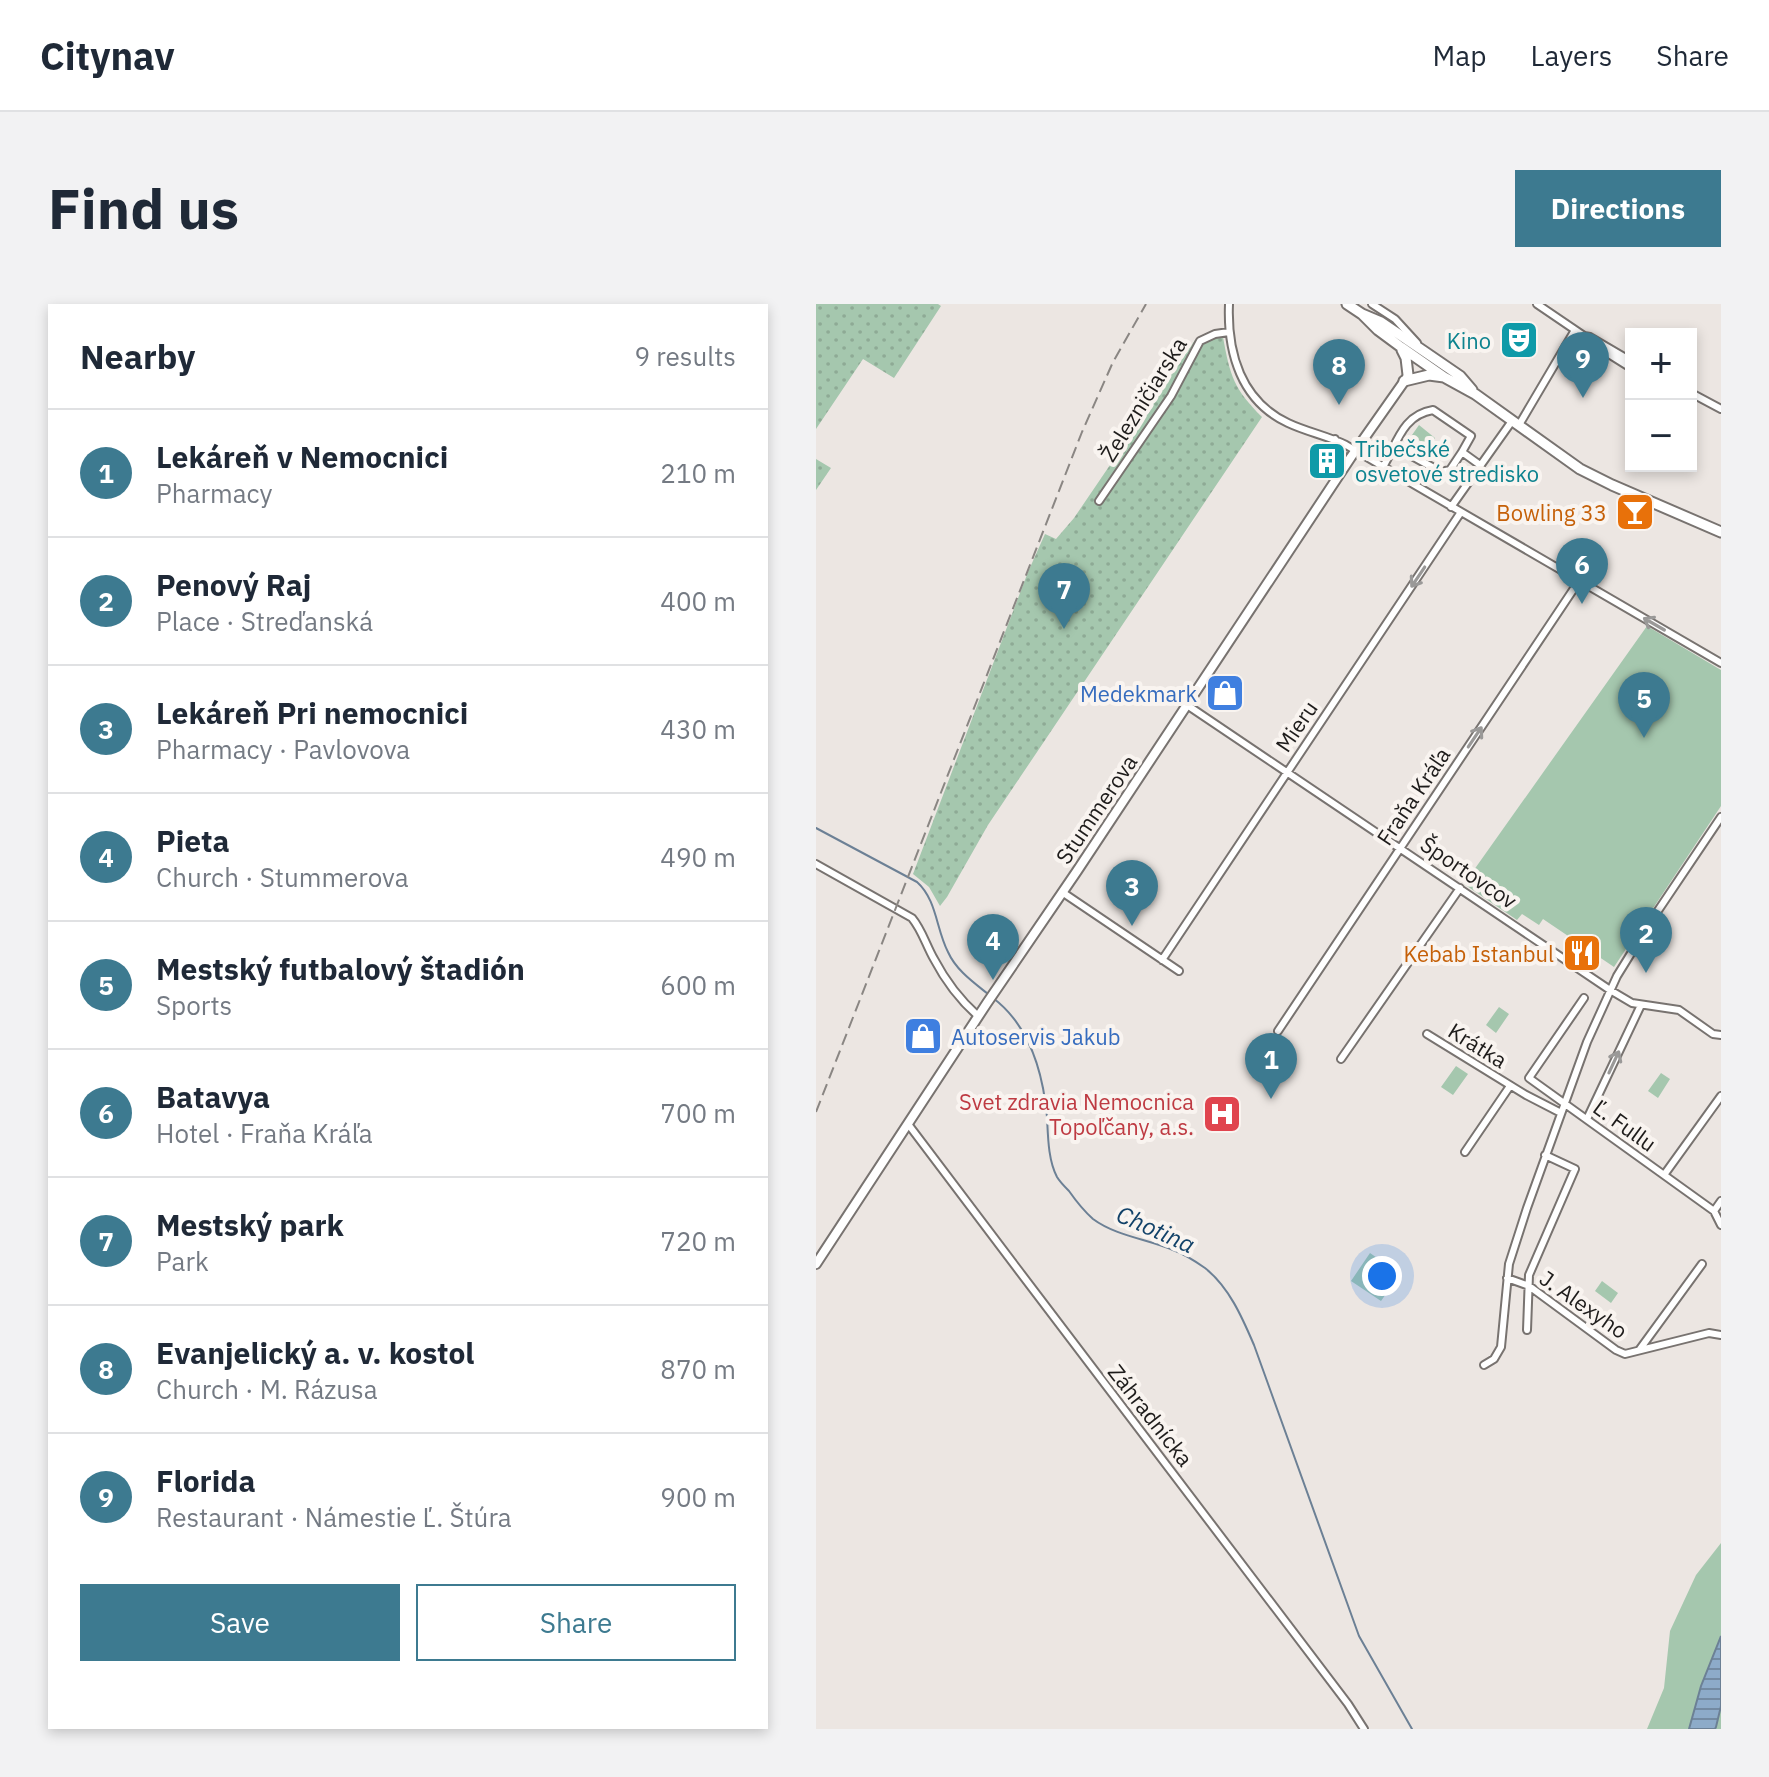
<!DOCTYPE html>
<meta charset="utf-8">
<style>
body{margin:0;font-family:"IBM Plex Sans",sans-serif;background:#f2f2f3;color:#1f2937}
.controls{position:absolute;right:24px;top:24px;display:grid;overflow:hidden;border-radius:0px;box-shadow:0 4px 12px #0003}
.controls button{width:72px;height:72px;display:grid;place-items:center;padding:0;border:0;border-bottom:2px solid #e0e1e3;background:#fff;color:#1f2937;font:40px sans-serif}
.you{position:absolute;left:566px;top:972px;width:28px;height:28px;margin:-20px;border:6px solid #fff;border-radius:50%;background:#1a73e8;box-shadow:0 0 0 12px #1a73e833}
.badge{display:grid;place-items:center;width:52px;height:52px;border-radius:50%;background:#3d7a90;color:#fff;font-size:26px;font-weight:700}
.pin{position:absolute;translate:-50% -66px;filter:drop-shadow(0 2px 4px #0008)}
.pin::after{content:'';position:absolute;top:42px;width:28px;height:24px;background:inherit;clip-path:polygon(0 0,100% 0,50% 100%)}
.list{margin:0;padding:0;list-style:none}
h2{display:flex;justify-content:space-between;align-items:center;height:104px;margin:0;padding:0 32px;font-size:34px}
h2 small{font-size:26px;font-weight:400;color:#747a83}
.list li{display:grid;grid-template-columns:52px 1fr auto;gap:24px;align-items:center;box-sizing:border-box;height:128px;padding:0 32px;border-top:2px solid #e0e1e3}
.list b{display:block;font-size:30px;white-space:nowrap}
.list p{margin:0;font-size:26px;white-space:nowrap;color:#747a83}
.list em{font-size:26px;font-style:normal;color:#747a83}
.actions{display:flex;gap:16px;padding:24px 32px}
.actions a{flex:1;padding:18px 0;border:2px solid #3d7a90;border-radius:0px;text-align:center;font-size:28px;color:#3d7a90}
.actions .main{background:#3d7a90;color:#fff}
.map{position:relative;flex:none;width:905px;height:1425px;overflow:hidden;border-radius:0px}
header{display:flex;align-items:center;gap:48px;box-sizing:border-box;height:112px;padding:0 40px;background:#fff;border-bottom:2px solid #e0e1e3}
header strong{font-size:38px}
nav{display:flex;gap:44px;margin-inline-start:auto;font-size:28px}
.intro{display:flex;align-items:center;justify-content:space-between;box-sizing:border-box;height:192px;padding:0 48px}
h1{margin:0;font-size:56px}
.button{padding:20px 36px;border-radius:0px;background:#3d7a90;color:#fff;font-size:28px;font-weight:700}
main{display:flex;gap:48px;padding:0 48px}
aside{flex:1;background:#fff;border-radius:0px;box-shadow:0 4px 12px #0003}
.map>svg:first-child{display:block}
</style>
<header>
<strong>Citynav</strong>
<nav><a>Map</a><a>Layers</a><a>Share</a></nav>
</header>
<div class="intro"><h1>Find us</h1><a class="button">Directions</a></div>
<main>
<aside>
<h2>Nearby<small>9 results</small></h2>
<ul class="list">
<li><span class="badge">1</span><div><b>Lekáreň v Nemocnici</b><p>Pharmacy</p></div><em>210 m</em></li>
<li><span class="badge">2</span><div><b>Penový Raj</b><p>Place · Streďanská</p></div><em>400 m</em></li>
<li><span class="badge">3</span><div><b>Lekáreň Pri nemocnici</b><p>Pharmacy · Pavlovova</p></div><em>430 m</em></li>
<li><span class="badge">4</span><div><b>Pieta</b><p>Church · Stummerova</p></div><em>490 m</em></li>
<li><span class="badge">5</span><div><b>Mestský futbalový štadión</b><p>Sports</p></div><em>600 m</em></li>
<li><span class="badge">6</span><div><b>Batavya</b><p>Hotel · Fraňa Kráľa</p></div><em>700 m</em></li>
<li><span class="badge">7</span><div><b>Mestský park</b><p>Park</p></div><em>720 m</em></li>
<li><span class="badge">8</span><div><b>Evanjelický a. v. kostol</b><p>Church · M. Rázusa</p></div><em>870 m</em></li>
<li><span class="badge">9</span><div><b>Florida</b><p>Restaurant · Námestie Ľ. Štúra</p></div><em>900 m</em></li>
</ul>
<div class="actions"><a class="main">Save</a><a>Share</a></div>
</aside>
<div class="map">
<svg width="905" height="1425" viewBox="0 0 905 1425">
<defs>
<pattern id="park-dots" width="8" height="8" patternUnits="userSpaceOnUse" patternTransform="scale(2)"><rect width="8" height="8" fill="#a5c7ae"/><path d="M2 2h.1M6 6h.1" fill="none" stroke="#8eaa95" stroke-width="1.8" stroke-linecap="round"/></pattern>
<pattern id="water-rules" width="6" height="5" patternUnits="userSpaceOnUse" patternTransform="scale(2)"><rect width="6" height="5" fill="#8dabc9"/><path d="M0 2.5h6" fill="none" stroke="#738aa2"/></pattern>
</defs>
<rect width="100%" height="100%" fill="#ece6e2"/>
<path fill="#a5c7ae" d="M 522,46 L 535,56 L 518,79 L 505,69 Z
M 603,121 L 619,134 L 612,143 L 596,131 Z
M 831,322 L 905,366 L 905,502 L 798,663 L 727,615 L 723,621 L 706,610 L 701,616 L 648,580 Z
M 683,703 L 693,710 L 680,729 L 670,721 Z
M 640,762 L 652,770 L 637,791 L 625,783 Z
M 845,769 L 854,775 L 842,794 L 832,787 Z
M 554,949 L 584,970 L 565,997 L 535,977 Z
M 786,977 L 802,989 L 795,999 L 779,987 Z
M 905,1239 L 905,1425 L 831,1425 L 848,1384 L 854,1327 L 880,1271 Z"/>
<path fill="url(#park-dots)" d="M 0,0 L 122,0 L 125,2 L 78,74 L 47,55 L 0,125 Z
M 407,33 C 414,72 418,85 446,113 L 172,521 L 131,593 L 124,602 L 113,583 L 97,570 L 212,268 L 229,230 L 240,235 L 258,214 L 379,36 Z
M 0,155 L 15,164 L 0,186 Z"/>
<path fill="url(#water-rules)" stroke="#6c8095" stroke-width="2" d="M 905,1332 L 905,1402 L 900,1423 L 899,1425 L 873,1425 L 885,1382 Z"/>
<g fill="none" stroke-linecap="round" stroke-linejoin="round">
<path stroke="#6c8095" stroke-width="2" d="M 0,524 L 101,578 C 121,596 120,625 132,648 C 140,666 157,678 172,690
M 177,694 C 214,722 227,768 231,813 C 232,832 232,856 241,873 C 244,878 249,883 253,887 C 260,897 268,907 277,915 C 300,932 331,935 357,946 C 368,950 379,957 389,964 C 413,983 426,1013 438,1041 L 543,1332 L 596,1425"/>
<g stroke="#787370" stroke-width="10">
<path id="minor" d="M 413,0 C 411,49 425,97 472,119 C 491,128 512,132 530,141 L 905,359
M 556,0 L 579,15 L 601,39
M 721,0 L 768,32 L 772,37 L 815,64
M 768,32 L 774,33 L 815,57
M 875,89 L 905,105
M 703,121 L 759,26
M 519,135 L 526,150 L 526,166
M 578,142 L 625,168 L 634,166 L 646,148
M 567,163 C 581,140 586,111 617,106 L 655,132 L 646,148 L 664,161
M 283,197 L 355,92 L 384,37 L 399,30 L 413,28
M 635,203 L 696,117
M 371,401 L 794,686 L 816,699 L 863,706 L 897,730 L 905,731
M 0,560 L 96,614 C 106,626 110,641 118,655 C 129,676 144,696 162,712
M 246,588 L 363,667
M 346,656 L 645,208
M 768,694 L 713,774 L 898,907 L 905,897
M 462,727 L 763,277
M 611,730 L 710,791 L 745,809
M 525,755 L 644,584
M 771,815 L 825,701
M 92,820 C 238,1014 386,1207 532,1400 L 548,1425
M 649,848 L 694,782
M 848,871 L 905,792
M 898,907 L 905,921
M 691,974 L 713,982 L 800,1046 L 809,1050 L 893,1029 L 905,1031
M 711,1026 L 713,971 L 759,865 L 729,851
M 824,1045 L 886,960
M 668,1061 L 678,1055 L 685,1043 L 693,960 L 711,904 L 771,738 L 801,672 L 835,617 L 905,513"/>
</g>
<g stroke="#787370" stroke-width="12">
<path id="tertiary" d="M 0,960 L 171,699 L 261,567 L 535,153 L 592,72"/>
</g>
<g stroke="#787370" stroke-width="13">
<path id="secondary" d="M 531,0 L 546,10 L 565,18 L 609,48 L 644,72 L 656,86
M 546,10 L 562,26 L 585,43 L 628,73 L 659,90 L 764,165 L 796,181 L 905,228
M 586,46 L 590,54 L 592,71
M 588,77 L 613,71 L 628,73"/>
</g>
<use href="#minor" stroke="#fff" stroke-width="6"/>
<use href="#tertiary" stroke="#fff" stroke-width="8"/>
<use href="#secondary" stroke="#fff" stroke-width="9"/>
<path stroke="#8a8683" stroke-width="2" stroke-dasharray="12 6" stroke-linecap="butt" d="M 0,808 L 266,128 L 297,58 L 330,0"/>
</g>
<defs><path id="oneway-shaft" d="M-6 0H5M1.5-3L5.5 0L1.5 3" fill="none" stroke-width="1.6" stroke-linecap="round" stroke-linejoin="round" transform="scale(2)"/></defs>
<g stroke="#9a9998">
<use href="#oneway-shaft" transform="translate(602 273) rotate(124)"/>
<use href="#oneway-shaft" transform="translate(838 320) rotate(-150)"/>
<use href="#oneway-shaft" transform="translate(659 433) rotate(-56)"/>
<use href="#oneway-shaft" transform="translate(798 758) rotate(-65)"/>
</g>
<defs>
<g id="theatre-square" transform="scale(2)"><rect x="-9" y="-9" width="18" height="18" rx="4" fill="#0f9aa8" stroke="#f9f4f0"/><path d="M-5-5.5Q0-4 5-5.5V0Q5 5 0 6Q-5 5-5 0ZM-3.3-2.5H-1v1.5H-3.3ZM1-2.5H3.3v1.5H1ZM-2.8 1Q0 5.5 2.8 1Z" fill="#fff"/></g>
<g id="building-square" transform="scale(2)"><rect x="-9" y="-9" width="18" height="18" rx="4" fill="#0f9aa8" stroke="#f9f4f0"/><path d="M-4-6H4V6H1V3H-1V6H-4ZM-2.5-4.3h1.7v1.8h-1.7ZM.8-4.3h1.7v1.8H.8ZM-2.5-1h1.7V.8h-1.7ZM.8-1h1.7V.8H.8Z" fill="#fff"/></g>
<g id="bar-square" transform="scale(2)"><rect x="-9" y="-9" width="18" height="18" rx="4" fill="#e8710a" stroke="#f9f4f0"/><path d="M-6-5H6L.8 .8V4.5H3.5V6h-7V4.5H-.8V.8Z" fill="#fff"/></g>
<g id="shop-square" transform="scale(2)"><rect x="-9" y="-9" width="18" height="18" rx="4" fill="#3f7fe0" stroke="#f9f4f0"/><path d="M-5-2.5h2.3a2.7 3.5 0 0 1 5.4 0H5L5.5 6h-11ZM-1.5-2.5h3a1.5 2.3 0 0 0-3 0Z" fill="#fff"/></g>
<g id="restaurant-square" transform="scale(2)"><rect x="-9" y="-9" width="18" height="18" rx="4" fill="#e8710a" stroke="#f9f4f0"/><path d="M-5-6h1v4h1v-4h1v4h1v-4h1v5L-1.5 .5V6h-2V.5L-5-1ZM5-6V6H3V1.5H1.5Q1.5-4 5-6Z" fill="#fff"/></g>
<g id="hospital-square" transform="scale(2)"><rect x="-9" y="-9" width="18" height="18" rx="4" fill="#e0444e" stroke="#f9f4f0"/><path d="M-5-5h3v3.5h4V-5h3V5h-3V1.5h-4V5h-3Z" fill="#fff"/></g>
</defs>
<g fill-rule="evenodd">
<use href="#theatre-square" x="703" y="36"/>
<use href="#building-square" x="511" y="157"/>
<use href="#bar-square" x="819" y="208"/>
<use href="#shop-square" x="409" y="389"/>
<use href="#restaurant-square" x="766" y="649"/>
<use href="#shop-square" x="107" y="732"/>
<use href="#hospital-square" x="406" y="810"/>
</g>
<g text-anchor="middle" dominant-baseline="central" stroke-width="8" stroke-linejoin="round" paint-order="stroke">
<g font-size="22" fill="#0d838f" stroke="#f9f4f0" text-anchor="end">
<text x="675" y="36">Kino</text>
<text x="539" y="144" text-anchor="start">Tribečské<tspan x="539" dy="25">osvetové stredisko</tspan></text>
</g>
<g font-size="22" fill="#1e1c1b" stroke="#f9f4f0">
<text transform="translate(327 95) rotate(-58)">Železničiarska</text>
<text transform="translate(480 422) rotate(-56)">Mieru</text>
<text transform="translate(597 492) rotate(-56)">Fraňa Kráľa</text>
<text transform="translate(280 505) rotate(-56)">Stummerova</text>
<text transform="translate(653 568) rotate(34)">Športovcov</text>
<text transform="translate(662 741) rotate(32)">Krátka</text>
<text transform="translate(809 821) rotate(36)">Ľ. Fullu</text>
<text transform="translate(768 1000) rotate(35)">J. Alexyho</text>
<text transform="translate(335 1111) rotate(52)">Záhradnícka</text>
</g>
<g font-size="22" fill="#c56008" stroke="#f9f4f0" text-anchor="end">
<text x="791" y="208">Bowling 33</text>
<text x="738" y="649">Kebab Istanbul</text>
</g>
<g font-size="22" fill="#366cbe" stroke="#f9f4f0" text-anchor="end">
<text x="381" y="389">Medekmark</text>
<text x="135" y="732" text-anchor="start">Autoservis Jakub</text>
</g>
<g font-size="22" fill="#be3a42" stroke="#f9f4f0" text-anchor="end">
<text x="378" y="797">Svet zdravia Nemocnica<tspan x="378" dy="25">Topoľčany, a.s.</tspan></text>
</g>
<g font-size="24" font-style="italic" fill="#124269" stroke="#f9f4f0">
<text transform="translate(340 925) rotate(24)">Chotina</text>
</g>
</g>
</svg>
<div class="controls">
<button>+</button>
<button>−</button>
</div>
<div class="you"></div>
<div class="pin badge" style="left:455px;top:795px">1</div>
<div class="pin badge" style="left:830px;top:669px">2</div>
<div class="pin badge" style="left:316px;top:622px">3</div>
<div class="pin badge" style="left:177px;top:676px">4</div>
<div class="pin badge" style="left:828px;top:434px">5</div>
<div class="pin badge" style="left:766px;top:300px">6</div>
<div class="pin badge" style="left:248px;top:325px">7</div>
<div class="pin badge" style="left:523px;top:101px">8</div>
<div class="pin badge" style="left:767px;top:94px">9</div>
</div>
</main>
